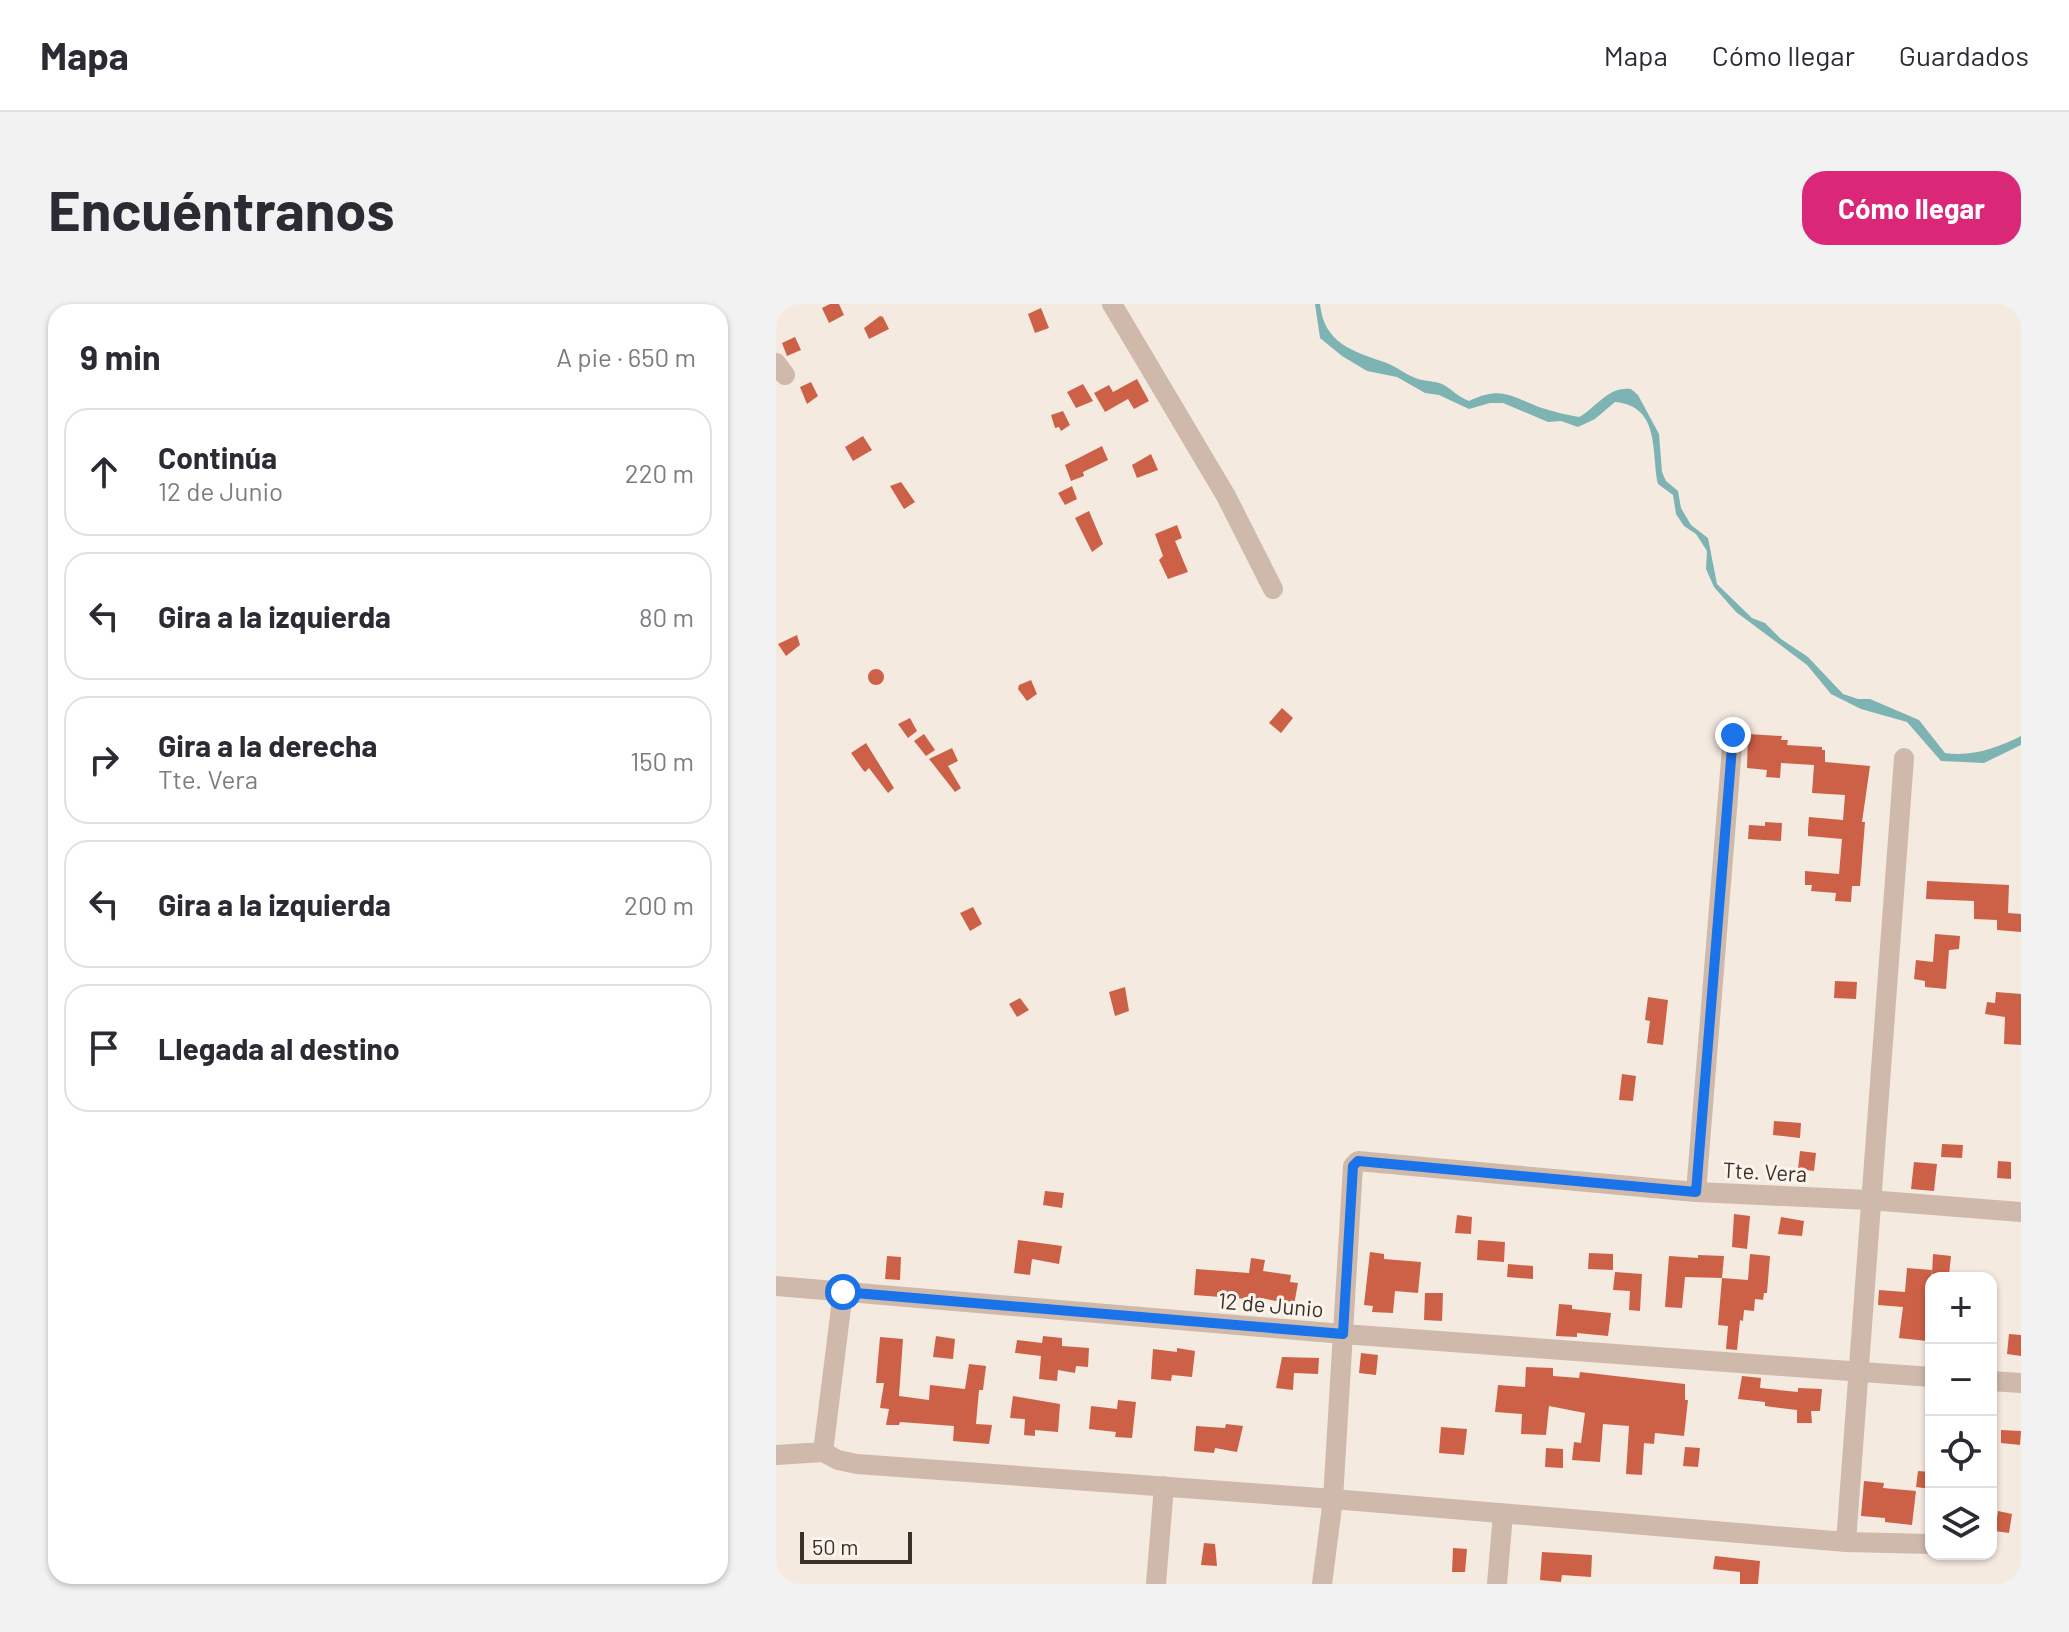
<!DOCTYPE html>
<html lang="es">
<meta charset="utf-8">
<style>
body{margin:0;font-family:Barlow,sans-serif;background:#f2f2f3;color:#2b2b33}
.controls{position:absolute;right:24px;bottom:24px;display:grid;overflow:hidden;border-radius:16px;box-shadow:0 2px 6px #0004}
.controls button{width:72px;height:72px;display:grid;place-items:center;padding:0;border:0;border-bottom:2px solid #e1e1e2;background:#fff;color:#2b2b33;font:40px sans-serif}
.scale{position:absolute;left:24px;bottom:20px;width:112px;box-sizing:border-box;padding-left:8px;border:4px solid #3b2f2a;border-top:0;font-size:22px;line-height:28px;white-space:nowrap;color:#3b2f2a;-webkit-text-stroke:6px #fbf4ed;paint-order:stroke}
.stop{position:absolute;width:24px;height:24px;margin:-18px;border:6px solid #1a73e8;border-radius:50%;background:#fff}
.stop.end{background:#1a73e8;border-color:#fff;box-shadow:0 2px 8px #0008}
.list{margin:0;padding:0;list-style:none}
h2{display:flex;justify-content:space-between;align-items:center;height:104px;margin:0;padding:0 32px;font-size:34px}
h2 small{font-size:26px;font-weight:400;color:#7c7c81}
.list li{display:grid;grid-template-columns:52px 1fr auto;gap:24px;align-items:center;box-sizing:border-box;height:128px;margin:0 16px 16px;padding:0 16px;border:2px solid #e1e1e2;border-radius:24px}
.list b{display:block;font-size:30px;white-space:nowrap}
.list p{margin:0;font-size:26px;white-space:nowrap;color:#7c7c81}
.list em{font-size:26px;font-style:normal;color:#7c7c81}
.icon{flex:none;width:44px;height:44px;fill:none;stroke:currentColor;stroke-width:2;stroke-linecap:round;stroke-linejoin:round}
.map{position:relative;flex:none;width:1245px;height:1280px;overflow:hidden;border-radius:24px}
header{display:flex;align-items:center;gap:48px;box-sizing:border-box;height:112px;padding:0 40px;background:#fff;border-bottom:2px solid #e1e1e2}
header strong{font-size:38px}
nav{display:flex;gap:44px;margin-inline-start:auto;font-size:28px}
.intro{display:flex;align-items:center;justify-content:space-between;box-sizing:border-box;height:192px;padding:0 48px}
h1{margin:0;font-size:56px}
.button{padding:20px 36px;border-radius:24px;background:#db2777;color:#fff;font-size:28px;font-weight:700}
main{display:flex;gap:48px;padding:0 48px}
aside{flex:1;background:#fff;border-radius:24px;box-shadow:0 2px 6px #0004}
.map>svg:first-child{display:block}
</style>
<header>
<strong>Mapa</strong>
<nav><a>Mapa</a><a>Cómo llegar</a><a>Guardados</a></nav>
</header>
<div class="intro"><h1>Encuéntranos</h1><a class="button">Cómo llegar</a></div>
<main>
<aside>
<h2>9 min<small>A pie · 650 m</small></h2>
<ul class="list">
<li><svg class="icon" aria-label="ahead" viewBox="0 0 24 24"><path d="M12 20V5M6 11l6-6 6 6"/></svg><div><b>Continúa</b><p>12 de Junio</p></div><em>220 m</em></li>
<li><svg class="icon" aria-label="left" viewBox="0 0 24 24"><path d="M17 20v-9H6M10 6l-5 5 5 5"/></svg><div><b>Gira a la izquierda</b></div><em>80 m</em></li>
<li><svg class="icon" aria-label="right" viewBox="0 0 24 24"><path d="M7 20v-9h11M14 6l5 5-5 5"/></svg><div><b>Gira a la derecha</b><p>Tte. Vera</p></div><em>150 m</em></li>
<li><svg class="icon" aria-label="left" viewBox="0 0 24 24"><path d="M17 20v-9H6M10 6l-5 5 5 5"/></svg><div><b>Gira a la izquierda</b></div><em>200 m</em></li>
<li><svg class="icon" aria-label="arrive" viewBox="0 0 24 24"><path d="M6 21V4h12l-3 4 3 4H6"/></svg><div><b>Llegada al destino</b></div></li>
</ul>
</aside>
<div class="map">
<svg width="1245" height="1280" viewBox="0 0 1245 1280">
<rect width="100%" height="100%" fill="#f5eae0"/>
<path fill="#7db4b3" d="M 539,0 L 544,0 C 548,39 576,47 608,58 C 620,62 630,71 642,75 C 649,77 659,77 666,80 C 676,85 682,93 693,97 C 727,81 735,93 766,104 C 778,108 791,111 803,113 C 821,103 832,82 855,85 L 862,91 L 883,130 L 886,168 L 890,177 L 902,187 L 905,204 L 915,221 L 932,234 L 941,280 L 976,314 L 989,319 L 1005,335 L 1032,353 L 1067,390 L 1082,395 L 1094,395 L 1143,416 L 1169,449 C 1196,453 1221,444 1245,432 L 1245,441 L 1208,459 L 1165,457 L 1131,418 L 1085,405 L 1055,390 L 1031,361 L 960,308 L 938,283 L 930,265 L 931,247 L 920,230 L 908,222 L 900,210 L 897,191 L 882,180 C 875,149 885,102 839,98 L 819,115 L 802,123 L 785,117 L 772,118 L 727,99 L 714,99 L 693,105 L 663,91 L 649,89 L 621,73 L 591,67 L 566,52 L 544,34 Z"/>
<path fill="#cc6147" d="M 54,0 L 63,0 L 68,11 L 53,19 L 46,4 Z
M 265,4 L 273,24 L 259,29 L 252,10 Z
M 104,12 L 107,13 L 113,25 L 93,35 L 88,24 Z
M 19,33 L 25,46 L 11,52 L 6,39 Z
M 361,75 L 373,97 L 358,105 L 352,95 L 329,108 L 318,89 L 333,81 L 337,88 Z
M 35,78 L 42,92 L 31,100 L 24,83 Z
M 307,80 L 317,97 L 300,104 L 291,88 Z
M 287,107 L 294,121 L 285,127 L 283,123 L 279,124 L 275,111 Z
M 87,132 L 96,146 L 77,157 L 69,143 Z
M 326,142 L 332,156 L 307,168 L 308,172 L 295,177 L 289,161 Z
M 375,150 L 382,166 L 361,174 L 356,161 Z
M 125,178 L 139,198 L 128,205 L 114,182 Z
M 296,182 L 301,195 L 289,201 L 282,189 Z
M 313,207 L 327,240 L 316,248 L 299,214 Z
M 401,221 L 406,234 L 399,237 L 412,268 L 392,275 L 383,256 L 387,252 L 379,230 Z
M 21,331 L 24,341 L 10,352 L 2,340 Z
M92 373a8 8 0 1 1 16 0a8 8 0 1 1-16 0Z
M 255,376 L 261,390 L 251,397 L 242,385 L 243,381 Z
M 506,404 L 517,414 L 505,429 L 493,419 Z
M 134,414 L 141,427 L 132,434 L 122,420 Z
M 148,430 L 159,446 L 150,452 L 138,437 Z
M 972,430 L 1006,432 L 1005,436 L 1012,436 L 1011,441 L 1046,443 L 1046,446 L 1049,446 L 1049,458 L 1094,462 L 1086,518 L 1089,518 L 1084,582 L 1076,582 L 1075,598 L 1059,597 L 1060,589 L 1035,587 L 1036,581 L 1029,581 L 1029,567 L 1063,570 L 1066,535 L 1032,532 L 1032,525 L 1033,513 L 1067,516 L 1069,491 L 1036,489 L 1038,461 L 1005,459 L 1004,474 L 990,473 L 991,466 L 971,464 Z
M 90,439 L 118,484 L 112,489 L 93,464 L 89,468 L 87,466 L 75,449 Z
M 176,444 L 182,457 L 172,462 L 185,484 L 179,488 L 153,455 Z
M 989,518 L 1006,519 L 1005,537 L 972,535 L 973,521 L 989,522 Z
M 1151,577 L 1233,581 L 1232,609 L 1245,610 L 1245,628 L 1221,626 L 1221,616 L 1198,615 L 1198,597 L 1150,595 Z
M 197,603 L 206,620 L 194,627 L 184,609 Z
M 1159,630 L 1184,632 L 1183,645 L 1173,646 L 1170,685 L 1149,683 L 1149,677 L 1138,675 L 1140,656 L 1157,658 Z
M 1059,677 L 1081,678 L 1080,695 L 1058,694 Z
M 349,683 L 353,707 L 339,712 L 333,688 Z
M 1220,688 L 1245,690 L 1245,741 L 1228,740 L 1229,713 L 1209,710 L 1211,698 L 1219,699 Z
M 872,693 L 892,696 L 887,741 L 871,739 L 874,717 L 869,716 Z
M 244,694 L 253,706 L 241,713 L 233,700 Z
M 846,770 L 860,772 L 857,797 L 843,796 Z
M 998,817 L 1025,819 L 1024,834 L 997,831 Z
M 1166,840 L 1187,841 L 1186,854 L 1165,853 Z
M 1024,847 L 1040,849 L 1038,867 L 1022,865 Z
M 1222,857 L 1235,858 L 1235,875 L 1221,874 Z
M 1138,858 L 1161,860 L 1158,887 L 1135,885 Z
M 269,887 L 288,889 L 286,904 L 267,901 Z
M 958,910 L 974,912 L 971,945 L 956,943 Z
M 681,911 L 696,913 L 695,930 L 679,929 Z
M 1005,913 L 1028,917 L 1026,932 L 1002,930 Z
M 242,936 L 286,942 L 283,960 L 256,955 L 254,971 L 238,969 Z
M 702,936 L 729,938 L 728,958 L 701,956 Z
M 594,948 L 608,950 L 608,955 L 645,958 L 642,989 L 619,987 L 617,1009 L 596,1008 L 597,1002 L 588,1001 Z
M 813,949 L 837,950 L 837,966 L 812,965 Z
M 974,950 L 994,952 L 991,989 L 988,989 L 987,996 L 979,995 L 978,1007 L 968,1006 L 967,1017 L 964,1016 L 961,1046 L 950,1045 L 952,1022 L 942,1021 L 946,974 L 972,976 Z
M 1157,950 L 1175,952 L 1173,971 L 1156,970 Z
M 922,951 L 948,952 L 946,974 L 909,973 L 906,1004 L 889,1003 L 893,952 L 922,954 Z
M 111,952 L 125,953 L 124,976 L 109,975 Z
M 475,954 L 489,956 L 487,967 L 515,971 L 514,978 L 522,979 L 518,1001 L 486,994 L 485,1000 L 471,998 L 472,995 L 418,991 L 420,965 L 473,969 Z
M 732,960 L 757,962 L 757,975 L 731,973 Z
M 1131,964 L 1156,966 L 1151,1037 L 1123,1034 L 1127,1003 L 1102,1001 L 1103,986 L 1129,988 Z
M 839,968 L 866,970 L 864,1007 L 853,1006 L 854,987 L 837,986 Z
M 649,989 L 667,989 L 666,1017 L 648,1016 Z
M 783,1000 L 796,1001 L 796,1005 L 835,1009 L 832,1032 L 801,1029 L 801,1033 L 780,1032 Z
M 1233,1030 L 1245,1031 L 1245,1052 L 1231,1050 Z
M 160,1032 L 179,1035 L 177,1055 L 157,1053 Z
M 267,1032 L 286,1034 L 286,1042 L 313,1044 L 312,1063 L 300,1062 L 299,1069 L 282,1066 L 281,1077 L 263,1075 L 265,1052 L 239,1049 L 241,1036 L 266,1039 Z
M 104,1033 L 127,1035 L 123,1092 L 153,1096 L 154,1081 L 189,1085 L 193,1060 L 210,1062 L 207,1086 L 203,1086 L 200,1120 L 216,1121 L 213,1140 L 177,1137 L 178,1122 L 124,1118 L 123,1121 L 110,1121 L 113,1105 L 104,1104 L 108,1079 L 100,1079 Z
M 401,1044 L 419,1047 L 416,1073 L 396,1071 L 395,1077 L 375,1075 L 377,1045 L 401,1048 Z
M 585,1049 L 602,1051 L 600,1071 L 583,1069 Z
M 506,1053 L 543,1054 L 542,1070 L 518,1069 L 517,1086 L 500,1084 Z
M 750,1063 L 777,1064 L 777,1072 L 803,1074 L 804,1068 L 909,1080 L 909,1096 L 912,1096 L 908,1132 L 879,1129 L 878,1140 L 868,1139 L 866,1171 L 850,1170 L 853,1122 L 827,1120 L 824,1158 L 796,1156 L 798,1138 L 805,1139 L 809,1109 L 773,1102 L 770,1131 L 745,1130 L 746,1110 L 719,1108 L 722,1081 L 749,1083 Z
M 966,1072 L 985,1074 L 984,1084 L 1022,1088 L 1022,1084 L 1046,1085 L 1044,1107 L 1035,1107 L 1036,1119 L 1021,1119 L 1021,1106 L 989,1102 L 989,1098 L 962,1095 Z
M 237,1092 L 284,1100 L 282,1128 L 259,1126 L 259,1132 L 248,1131 L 249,1115 L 234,1114 Z
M 342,1096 L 360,1098 L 356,1134 L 339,1133 L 340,1128 L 313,1125 L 315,1102 L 341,1105 Z
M 450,1120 L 467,1122 L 461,1148 L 439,1144 L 438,1149 L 418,1147 L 420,1122 L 449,1124 Z
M 665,1123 L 691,1125 L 688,1151 L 663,1149 Z
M 1225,1126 L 1245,1127 L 1244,1141 L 1225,1139 Z
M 909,1143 L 924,1144 L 922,1163 L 907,1162 Z
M 770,1144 L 787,1145 L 787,1164 L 769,1163 Z
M 1142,1167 L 1155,1168 L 1155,1185 L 1140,1183 Z
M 1088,1177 L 1108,1179 L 1107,1184 L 1140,1187 L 1136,1221 L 1109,1218 L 1109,1214 L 1085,1212 Z
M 1222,1207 L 1236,1210 L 1233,1229 L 1219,1227 Z
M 428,1239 L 439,1240 L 441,1262 L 425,1261 Z
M 677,1244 L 691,1245 L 689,1268 L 676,1268 Z
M 766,1248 L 816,1251 L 815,1273 L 786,1271 L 785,1278 L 764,1276 Z
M 939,1252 L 984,1257 L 982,1280 L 964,1280 L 964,1268 L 937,1265 Z"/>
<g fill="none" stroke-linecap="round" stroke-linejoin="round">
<path stroke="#ceb9ab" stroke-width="20" d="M 336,0 L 450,192 L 497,285
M 0,59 L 9,71
M 920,888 L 957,431
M 0,982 L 567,1030 L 1155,1073
M 1215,1077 L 1245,1079
M 47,1148 L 67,988
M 0,1151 L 47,1148 L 62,1156 L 81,1160 L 557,1195 L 1070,1238 L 1155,1240
M 1070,1238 L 1128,454
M 380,1280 L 388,1182
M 546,1280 L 557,1195 L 577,862 L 582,857 L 920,888 L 1093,896 L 1245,908
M 721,1280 L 727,1210"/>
</g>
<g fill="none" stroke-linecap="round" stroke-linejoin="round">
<path stroke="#1a73e8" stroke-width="10" d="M 67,988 L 567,1030 L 577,862 L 582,857 L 920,888 L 957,431"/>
</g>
<g text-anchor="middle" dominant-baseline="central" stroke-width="6" stroke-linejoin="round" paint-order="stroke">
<g font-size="22" fill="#3b2f2a" stroke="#fbf4ed">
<text transform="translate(989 867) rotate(3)">Tte. Vera</text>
<text transform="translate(495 1000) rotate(5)">12 de Junio</text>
</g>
</g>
</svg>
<div class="controls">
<button>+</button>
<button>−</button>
<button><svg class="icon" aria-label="locate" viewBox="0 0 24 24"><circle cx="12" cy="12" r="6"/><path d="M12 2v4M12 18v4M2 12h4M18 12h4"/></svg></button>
<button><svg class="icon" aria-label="layers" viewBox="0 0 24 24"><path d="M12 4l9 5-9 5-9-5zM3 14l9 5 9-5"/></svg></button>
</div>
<div class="scale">50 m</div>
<div class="stop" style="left:67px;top:988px"></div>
<div class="stop end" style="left:957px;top:431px"></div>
</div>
</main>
